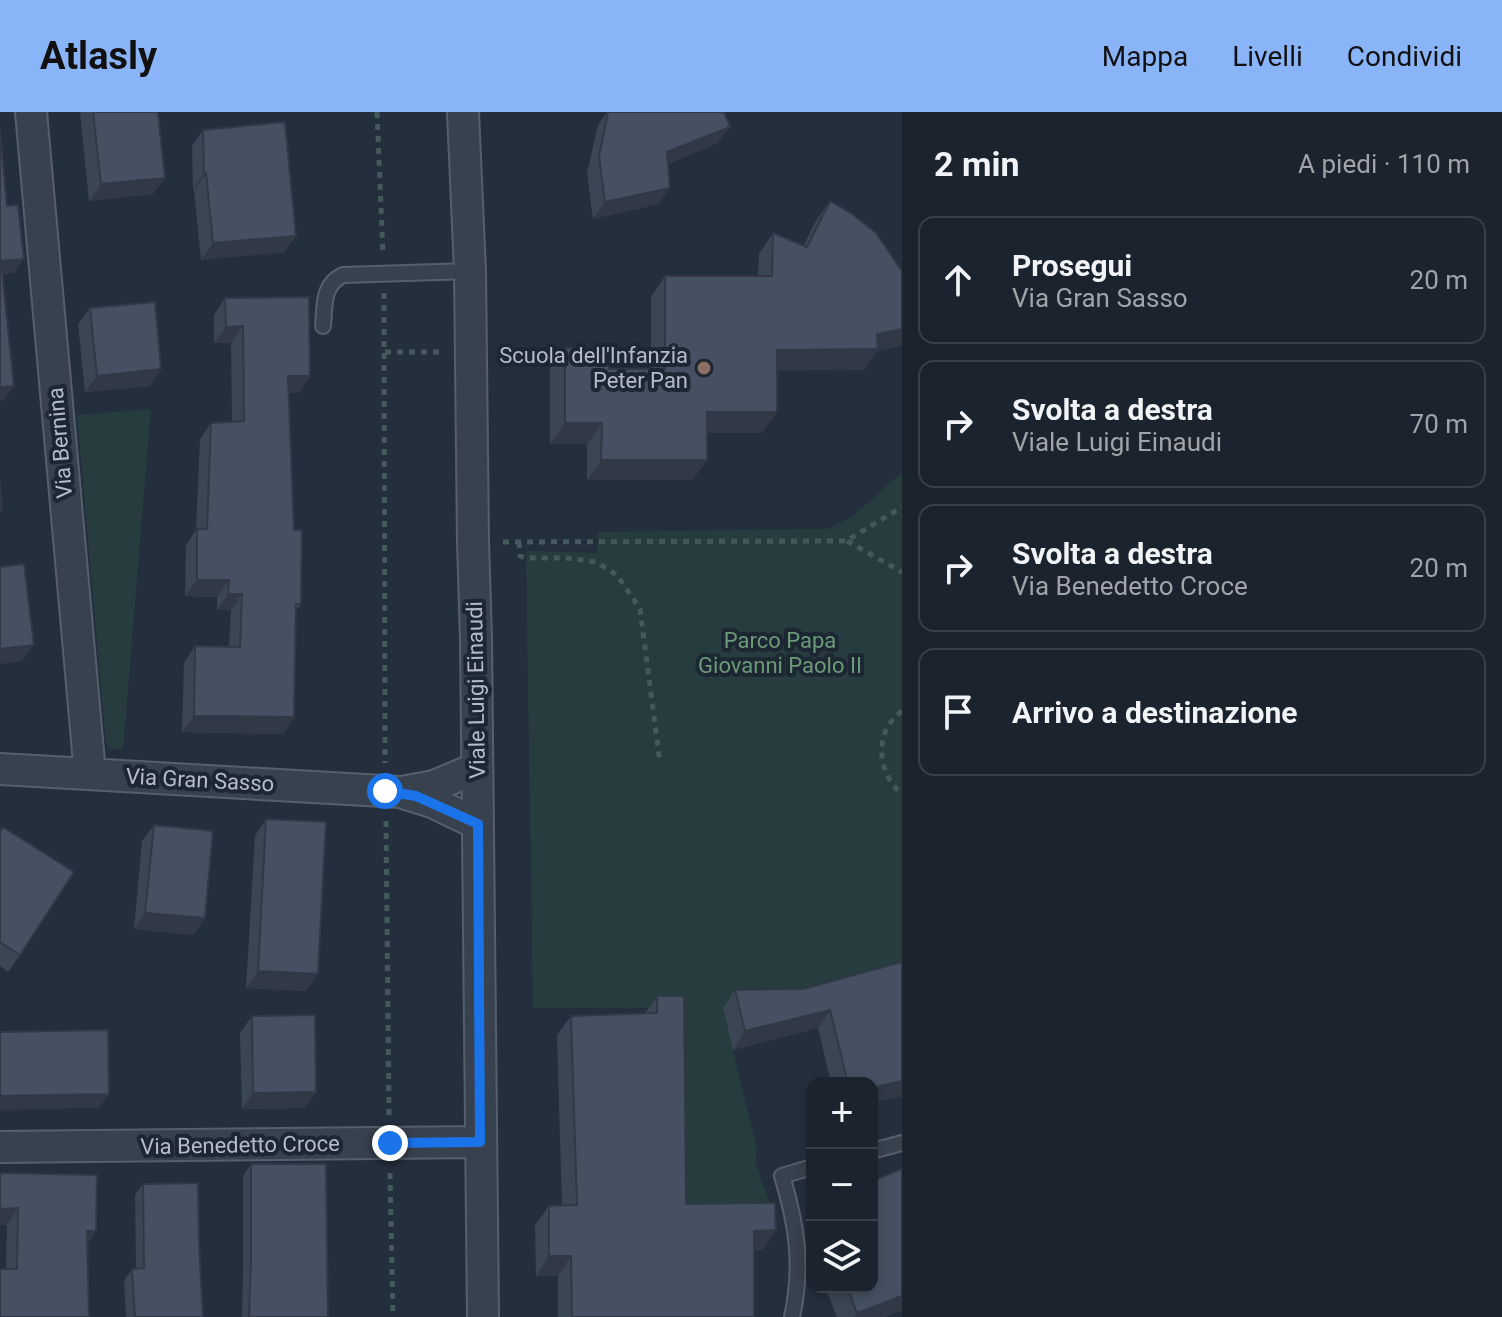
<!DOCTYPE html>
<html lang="it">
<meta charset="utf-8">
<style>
body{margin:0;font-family:Roboto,sans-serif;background:#282f3a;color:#f1f3f6}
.controls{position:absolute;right:24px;bottom:24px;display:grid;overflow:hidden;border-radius:16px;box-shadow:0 4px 12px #0003}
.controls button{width:72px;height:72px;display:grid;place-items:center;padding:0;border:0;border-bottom:2px solid #39404a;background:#1b232e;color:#f1f3f6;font:40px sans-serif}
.stop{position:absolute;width:24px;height:24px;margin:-18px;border:6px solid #1a73e8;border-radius:50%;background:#fff}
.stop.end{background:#1a73e8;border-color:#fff;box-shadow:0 2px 8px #0008}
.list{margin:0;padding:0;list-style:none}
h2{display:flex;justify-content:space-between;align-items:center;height:104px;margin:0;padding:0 32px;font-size:34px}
h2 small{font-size:26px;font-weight:400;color:#a0a4aa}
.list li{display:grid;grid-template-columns:52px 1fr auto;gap:24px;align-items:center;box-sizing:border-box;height:128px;margin:0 16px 16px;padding:0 16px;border:2px solid #39404a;border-radius:16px}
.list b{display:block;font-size:30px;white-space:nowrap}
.list p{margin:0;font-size:26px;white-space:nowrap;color:#a0a4aa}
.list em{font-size:26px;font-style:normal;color:#a0a4aa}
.icon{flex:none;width:44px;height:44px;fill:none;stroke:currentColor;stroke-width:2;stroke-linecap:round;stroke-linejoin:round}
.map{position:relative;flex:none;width:902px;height:1205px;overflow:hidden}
header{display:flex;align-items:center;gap:48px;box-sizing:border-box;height:112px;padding:0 40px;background:#8ab4f8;color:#111}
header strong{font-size:38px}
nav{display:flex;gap:44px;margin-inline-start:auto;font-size:28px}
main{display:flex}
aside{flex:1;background:#1b232e}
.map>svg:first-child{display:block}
</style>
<header>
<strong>Atlasly</strong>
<nav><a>Mappa</a><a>Livelli</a><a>Condividi</a></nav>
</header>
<main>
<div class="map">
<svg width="902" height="1205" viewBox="0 0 902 1205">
<rect width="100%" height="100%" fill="#242f3e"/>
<path fill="#263c3f" d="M 151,297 L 123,637 L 113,637 L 106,632 L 77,303 Z
M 902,360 L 902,865 L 723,896 L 757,1037 L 755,1050 L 770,1092 L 672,1111 L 670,896 L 533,896 L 526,439 L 597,441 L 598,420 L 828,417 L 852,405 Z"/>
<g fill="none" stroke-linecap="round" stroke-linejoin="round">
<g stroke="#565f6c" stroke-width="18">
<path id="service" d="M 323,214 C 325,193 322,173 343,163 L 470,159
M 872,1039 L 902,1031
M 792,1205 C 803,1154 797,1113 782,1064 L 812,1055"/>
</g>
<g stroke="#565f6c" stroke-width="34">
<path id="minor" d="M 31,0 L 90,662
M 463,0 L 470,159 L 473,430 L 476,527 L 483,1205
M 0,657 L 400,680 L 432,690 L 478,712
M 402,680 L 434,674 L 477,656
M 0,1035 L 480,1030"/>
</g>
<path stroke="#44595c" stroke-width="5" stroke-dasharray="6 6" stroke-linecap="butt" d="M 377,0 L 383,143
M 384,181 L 385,651
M 385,240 L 439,240
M 847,429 L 902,460
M 503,430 L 846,429 L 902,395
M 519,430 L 520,444 L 526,446 L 566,446 L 596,450 L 617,463 L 640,497 L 660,651
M 902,599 C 873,620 877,661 902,682
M 386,709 L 389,1003
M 390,1061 L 393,1205"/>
<use href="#service" stroke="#38414e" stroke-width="14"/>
<use href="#minor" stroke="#38414e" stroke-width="30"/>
</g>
<path fill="#3b4654" d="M 80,0 L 158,0 L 153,82 L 89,89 Z
M 607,0 L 724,0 L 718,31 L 668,52 L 658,92 L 593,107 L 587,61 L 598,13 Z
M 203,18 L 296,124 L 284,140 L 201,148 L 194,78 L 193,78 L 192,34 Z
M 830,89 L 876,240 L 864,258 L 777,258 L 762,321 L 707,321 L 707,348 L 692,368 L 587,368 L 587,332 L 550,332 L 550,256 L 565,236 L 609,257 L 651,257 L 651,185 L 665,164 L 758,164 L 759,142 L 773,121 L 804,133 L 815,110 Z
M 225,186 L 299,281 L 289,281 L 294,418 L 301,492 L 296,499 L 294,605 L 283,622 L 182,620 L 184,551 L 195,534 L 229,535 L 231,498 L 217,498 L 217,485 L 185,484 L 186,433 L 196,418 L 200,327 L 211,311 L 232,309 L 231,231 L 214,231 L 214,203 Z
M 90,196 L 161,257 L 150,274 L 85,280 L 78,212 Z
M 266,707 L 306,879 L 246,876 L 255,724 Z
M 154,713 L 205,806 L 193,823 L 134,817 L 142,729 Z
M 0,720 L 20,843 L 8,860 L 0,854 Z
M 902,850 L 902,984 L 872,991 L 872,971 L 831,971 L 818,916 L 733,938 L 723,896 L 735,878 L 803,877 Z
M 657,884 L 686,1092 L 776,1118 L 762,1138 L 754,1138 L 754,1205 L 558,1205 L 558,1164 L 536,1164 L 535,1113 L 549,1094 L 562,1093 L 557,923 L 571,904 L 645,901 Z
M 252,904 L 305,996 L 242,997 L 240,921 Z
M 251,1052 L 328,1205 L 242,1205 L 243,1161 L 243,1064 Z
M 0,1061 L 96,1119 L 87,1133 L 89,1205 L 6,1157 L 7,1113 L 0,1113 Z
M 143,1072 L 199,1130 L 203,1205 L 126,1205 L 124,1169 L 132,1157 L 136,1157 L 135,1083 Z
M 825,1175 L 872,1175 L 902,1198 L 885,1205 L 837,1205 Z"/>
<path fill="#303945" d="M 730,15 L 718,31 L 656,57 L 667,40 Z
M 204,61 L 206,61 L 194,78 L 193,78 Z
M 165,66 L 153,82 L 89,89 L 101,72 Z
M 670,76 L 658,92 L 593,107 L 605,90 Z
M 296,124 L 284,140 L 201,148 L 213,131 Z
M 24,147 L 14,161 L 0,163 L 1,149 Z
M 243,214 L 231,231 L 214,231 L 226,215 Z
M 902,217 L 902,234 L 876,240 L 864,258 L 763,259 L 777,238 Z
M 161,257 L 150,274 L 85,280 L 97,264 Z
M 288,264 L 310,264 L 299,281 L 276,281 Z
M 14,274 L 4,288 L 0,289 L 0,275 Z
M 707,300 L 777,300 L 762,321 L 693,321 Z
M 565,311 L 602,311 L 587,332 L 550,332 Z
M 601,348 L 707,348 L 692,368 L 587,368 Z
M 197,468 L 229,468 L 217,485 L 185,484 Z
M 228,482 L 242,482 L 231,498 L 217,498 Z
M 34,533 L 22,549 L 0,552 L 0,537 Z
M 194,604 L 294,605 L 283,622 L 182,620 Z
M 145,801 L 205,806 L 193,823 L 134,817 Z
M 258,859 L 318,862 L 306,879 L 246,876 Z
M 830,898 L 818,916 L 733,938 L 745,919 Z
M 902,969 L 902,984 L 872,991 L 872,976 Z
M 316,980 L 305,996 L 242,997 L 253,981 Z
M 109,982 L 99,996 L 0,998 L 1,984 Z
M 18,1096 L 7,1113 L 0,1113 L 0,1097 Z
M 776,1118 L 762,1138 L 740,1138 L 754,1119 Z
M 87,1119 L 96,1119 L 85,1136 Z
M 549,1144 L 571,1144 L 558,1164 L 536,1164 Z
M 902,1184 L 902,1198 L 885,1205 L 854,1205 L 857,1201 Z"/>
<path fill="#455162" stroke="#303945" stroke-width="2" d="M 93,0 L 158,0 L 165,66 L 101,72 Z
M 608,0 L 724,0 L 730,15 L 667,40 L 670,76 L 605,90 L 599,45 Z
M 285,10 L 296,124 L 213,131 L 206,61 L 204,61 L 203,18 Z
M 0,18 L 7,94 L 18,93 L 24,147 L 1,149 L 14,274 L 0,275 Z
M 830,89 L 851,101 L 876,121 L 902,159 L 902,217 L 877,222 L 878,237 L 777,238 L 777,300 L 707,300 L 707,348 L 601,348 L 602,311 L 565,311 L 565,236 L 609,236 L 609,257 L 665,257 L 665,164 L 772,164 L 773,121 L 807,135 Z
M 309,185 L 310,264 L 288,264 L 294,418 L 302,418 L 301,492 L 296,492 L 294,605 L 194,604 L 195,534 L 240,535 L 242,482 L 228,482 L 229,468 L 197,468 L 197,417 L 207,417 L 211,311 L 244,309 L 243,214 L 226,215 L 225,186 Z
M 155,190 L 161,257 L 97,264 L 90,196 Z
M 0,370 L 2,398 L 0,398 Z
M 24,452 L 34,533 L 0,537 L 0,455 Z
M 266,707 L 326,710 L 318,862 L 258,859 Z
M 154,713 L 213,719 L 205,806 L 145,801 Z
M 3,715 L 74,760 L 20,843 L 0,830 L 0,720 Z
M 902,850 L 902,969 L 872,976 L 872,971 L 848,971 L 830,898 L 745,919 L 735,878 L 803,877 Z
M 657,884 L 684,884 L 686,1092 L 775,1091 L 776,1118 L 754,1119 L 754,1205 L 572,1205 L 571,1144 L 549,1144 L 549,1094 L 577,1093 L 571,904 L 657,901 Z
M 315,903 L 316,980 L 253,981 L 252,904 Z
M 108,918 L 109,982 L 1,984 L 0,987 L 0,920 Z
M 251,1052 L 326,1052 L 328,1205 L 249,1205 L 251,1149 Z
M 902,1057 L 902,1184 L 857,1201 L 847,1175 L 872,1175 L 872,1069 Z
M 0,1061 L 97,1063 L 96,1119 L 87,1119 L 89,1205 L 0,1205 L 0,1157 L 17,1157 L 18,1096 L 0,1097 Z
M 198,1071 L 199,1130 L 203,1205 L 135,1205 L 132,1157 L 144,1156 L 143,1072 Z"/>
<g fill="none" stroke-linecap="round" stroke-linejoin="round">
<path stroke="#1a73e8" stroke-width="10" d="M 385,679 L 416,684 L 478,712 L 480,1030 L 390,1031"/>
</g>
<circle fill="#8d6e63" stroke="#1d2633" stroke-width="3" cx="704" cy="256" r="8"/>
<g text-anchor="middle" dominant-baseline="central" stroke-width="8" stroke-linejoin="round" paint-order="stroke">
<g font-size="22" fill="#b4bcc9" stroke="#1d2633" text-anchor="end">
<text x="688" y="243">Scuola dell'Infanzia<tspan x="688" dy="25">Peter Pan</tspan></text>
</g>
<g font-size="22" fill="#b4bcc9" stroke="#1d2633">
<text transform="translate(60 331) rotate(-95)">Via Bernina</text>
<text transform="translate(476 578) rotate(-91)">Viale Luigi Einaudi</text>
<text transform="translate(200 668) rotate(3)">Via Gran Sasso</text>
<text transform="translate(240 1033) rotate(-1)">Via Benedetto Croce</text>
</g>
<g font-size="22" fill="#6b9a76" stroke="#1d2633">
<text x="780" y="528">Parco Papa<tspan x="780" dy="25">Giovanni Paolo II</tspan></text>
</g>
</g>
</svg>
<div class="controls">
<button>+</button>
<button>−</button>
<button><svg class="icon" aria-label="layers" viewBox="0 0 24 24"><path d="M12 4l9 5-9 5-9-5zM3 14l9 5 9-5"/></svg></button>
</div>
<div class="stop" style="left:385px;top:679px"></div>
<div class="stop end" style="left:390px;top:1031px"></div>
</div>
<aside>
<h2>2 min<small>A piedi · 110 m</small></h2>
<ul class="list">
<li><svg class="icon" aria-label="ahead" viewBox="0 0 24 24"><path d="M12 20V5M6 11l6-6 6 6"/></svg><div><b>Prosegui</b><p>Via Gran Sasso</p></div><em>20 m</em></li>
<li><svg class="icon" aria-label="right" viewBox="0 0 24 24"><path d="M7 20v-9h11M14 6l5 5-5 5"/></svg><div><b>Svolta a destra</b><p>Viale Luigi Einaudi</p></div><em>70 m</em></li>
<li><svg class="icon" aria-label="right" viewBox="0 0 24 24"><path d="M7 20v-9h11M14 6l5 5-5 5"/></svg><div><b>Svolta a destra</b><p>Via Benedetto Croce</p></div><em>20 m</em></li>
<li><svg class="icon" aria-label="arrive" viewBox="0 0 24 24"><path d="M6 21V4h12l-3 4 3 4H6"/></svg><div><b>Arrivo a destinazione</b></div></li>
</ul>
</aside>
</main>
